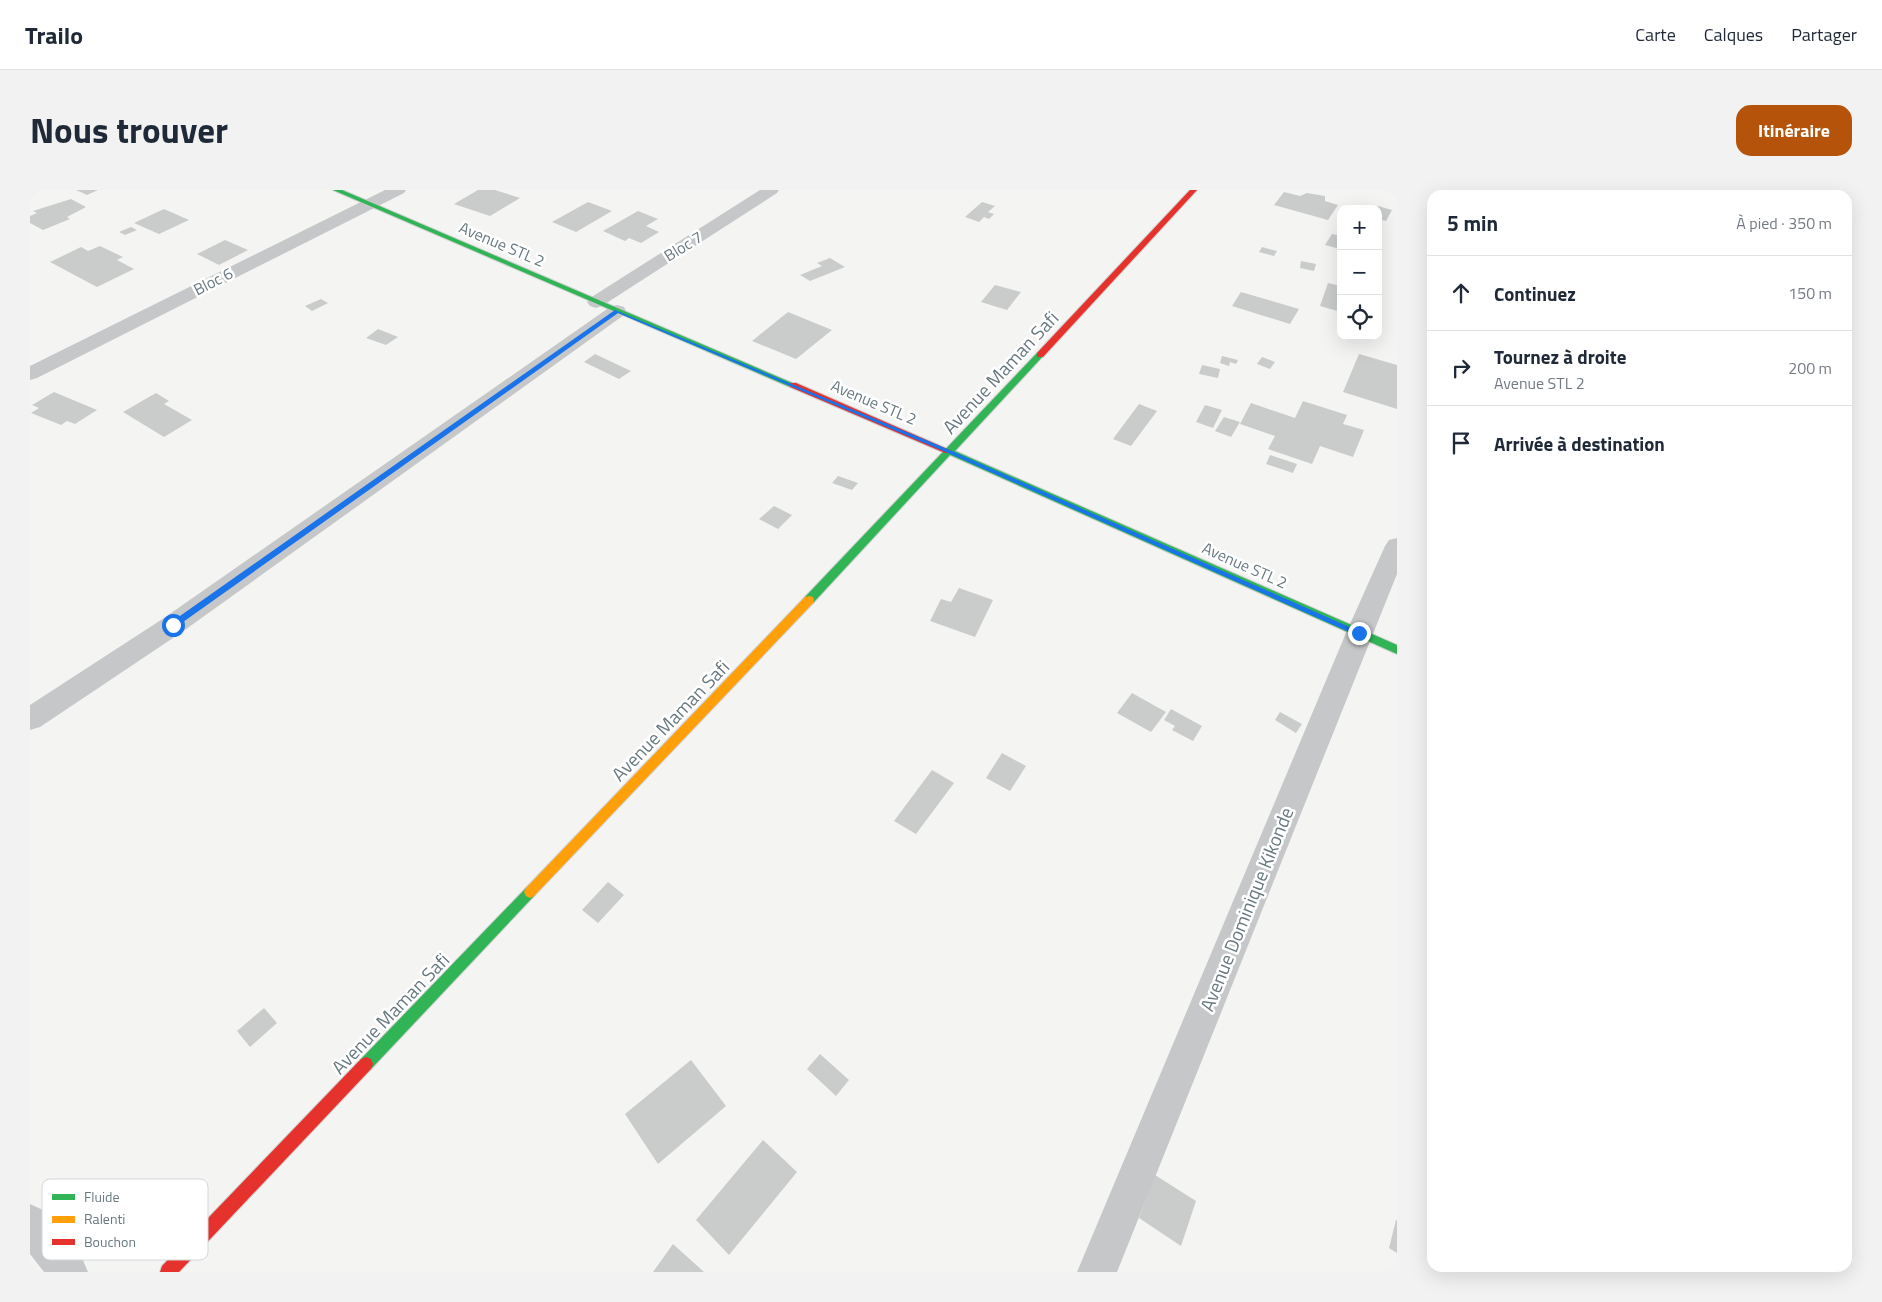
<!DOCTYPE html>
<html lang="fr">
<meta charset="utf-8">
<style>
body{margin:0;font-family:"Titillium Web",sans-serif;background:#f2f2f3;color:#1f2937}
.controls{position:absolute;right:15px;top:15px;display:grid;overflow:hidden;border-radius:10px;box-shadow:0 5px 20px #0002}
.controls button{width:45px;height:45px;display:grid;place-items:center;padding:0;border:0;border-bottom:1px solid #e0e1e3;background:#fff;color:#1f2937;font:25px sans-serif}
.stop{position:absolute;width:15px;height:15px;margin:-11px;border:4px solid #1a73e8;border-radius:50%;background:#fff}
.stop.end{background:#1a73e8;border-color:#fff;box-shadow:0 1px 5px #0008}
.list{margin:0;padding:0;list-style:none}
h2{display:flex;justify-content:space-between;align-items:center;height:65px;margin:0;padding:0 20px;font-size:21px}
h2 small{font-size:16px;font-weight:400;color:#747a83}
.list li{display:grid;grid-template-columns:32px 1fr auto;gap:15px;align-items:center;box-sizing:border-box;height:75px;padding:0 20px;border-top:1px solid #e0e1e3}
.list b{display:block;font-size:19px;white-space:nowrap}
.list p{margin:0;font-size:16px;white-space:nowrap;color:#747a83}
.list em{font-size:16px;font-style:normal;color:#747a83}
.icon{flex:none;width:28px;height:28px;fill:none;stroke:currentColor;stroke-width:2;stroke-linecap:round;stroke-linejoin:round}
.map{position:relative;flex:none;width:1367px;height:1082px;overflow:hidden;border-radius:15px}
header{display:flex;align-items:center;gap:30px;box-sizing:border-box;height:70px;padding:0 25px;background:#fff;border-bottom:1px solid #e0e1e3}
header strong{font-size:24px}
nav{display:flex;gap:28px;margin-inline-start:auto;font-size:18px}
.intro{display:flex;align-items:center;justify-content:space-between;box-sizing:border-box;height:120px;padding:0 30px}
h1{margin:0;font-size:35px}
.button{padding:12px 22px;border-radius:15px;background:#b45309;color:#fff;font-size:18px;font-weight:700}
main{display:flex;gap:30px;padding:0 30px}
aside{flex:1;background:#fff;border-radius:15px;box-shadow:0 5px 20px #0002}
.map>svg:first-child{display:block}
</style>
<header>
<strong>Trailo</strong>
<nav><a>Carte</a><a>Calques</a><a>Partager</a></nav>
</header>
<div class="intro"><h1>Nous trouver</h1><a class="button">Itinéraire</a></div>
<main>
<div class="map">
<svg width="1367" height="1082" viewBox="0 0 1367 1082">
<rect width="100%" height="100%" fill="#f4f4f3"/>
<path fill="#cacbcb" d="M 46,0 L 68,0 L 57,5 Z
M 448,0 L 465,0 L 490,8 L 460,26 L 424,14 Z
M 1254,2 L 1270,6 L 1277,3 L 1295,6 L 1295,11 L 1308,15 L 1298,30 L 1244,15 Z
M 41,9 L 56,17 L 37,27 L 40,29 L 13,40 L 0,33 L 0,26 L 7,23 L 3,21 Z
M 558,12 L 582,21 L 546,42 L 522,32 Z
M 952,12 L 965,16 L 958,22 L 964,24 L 959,29 L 954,27 L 949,32 L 935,27 Z
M 1348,16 L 1362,20 L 1356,31 L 1348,29 L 1348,19 L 1347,19 Z
M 134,19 L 159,30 L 129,44 L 104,33 Z
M 608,21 L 628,29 L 616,36 L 629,42 L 611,53 L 599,48 L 595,51 L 573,41 Z
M 101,37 L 107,40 L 95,45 L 89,42 Z
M 1302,44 L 1311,46 L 1310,59 L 1295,55 Z
M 195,50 L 218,60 L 189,75 L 167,64 Z
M 70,56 L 93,67 L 87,70 L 104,79 L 67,97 L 20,72 L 51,57 L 58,61 Z
M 1232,57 L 1247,61 L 1244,66 L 1229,62 Z
M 800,68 L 815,77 L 780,91 L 770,85 L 792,76 L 787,73 Z
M 1271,71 L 1286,74 L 1284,81 L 1270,78 Z
M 1298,93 L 1311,96 L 1311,122 L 1290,116 Z
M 965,95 L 991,102 L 977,120 L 951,112 Z
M 1211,102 L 1269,119 L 1260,134 L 1202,116 Z
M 291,109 L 298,113 L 282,121 L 275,116 Z
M 758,122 L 802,140 L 766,169 L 722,151 Z
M 348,139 L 368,147 L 356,155 L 336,148 Z
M 565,164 L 601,181 L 589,189 L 554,172 Z
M 1329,164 L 1367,175 L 1367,219 L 1313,202 Z
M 1192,166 L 1208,170 L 1206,174 L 1200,172 L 1199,176 L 1190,173 Z
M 1232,167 L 1245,172 L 1240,179 L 1227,174 Z
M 1172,175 L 1190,179 L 1188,188 L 1169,184 Z
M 24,202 L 67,220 L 45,234 L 37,231 L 31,235 L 1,223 L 9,218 L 2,215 Z
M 126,203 L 139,211 L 134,214 L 162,230 L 134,247 L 93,222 Z
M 1273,211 L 1317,225 L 1313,234 L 1334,240 L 1323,267 L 1290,256 L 1282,274 L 1238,259 L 1245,246 L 1210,234 L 1221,213 L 1265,228 Z
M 1109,214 L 1127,221 L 1101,256 L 1083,249 Z
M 1175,215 L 1192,220 L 1183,238 L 1166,232 Z
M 1194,227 L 1210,232 L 1201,247 L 1185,241 Z
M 1240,265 L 1267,274 L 1263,283 L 1236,274 Z
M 808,286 L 828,293 L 822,300 L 802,293 Z
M 744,316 L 762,325 L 748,339 L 729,329 Z
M 929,398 L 963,410 L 945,447 L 900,431 L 911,409 L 921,412 Z
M 1102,503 L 1136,522 L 1121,542 L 1087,523 Z
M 1141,519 L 1172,536 L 1163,551 L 1142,540 L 1145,536 L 1134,530 Z
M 1250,522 L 1272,534 L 1266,543 L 1245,530 Z
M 972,563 L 996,576 L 980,601 L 956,588 Z
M 902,580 L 924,593 L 886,644 L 864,631 Z
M 578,692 L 594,705 L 568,733 L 552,720 Z
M 234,818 L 247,833 L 220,857 L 207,841 Z
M 790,864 L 819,890 L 806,906 L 777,879 Z
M 661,870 L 696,916 L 628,974 L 595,924 Z
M 733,950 L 767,982 L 699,1065 L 666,1030 Z
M 1125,985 L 1166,1011 L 1151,1056 L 1109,1028 Z
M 1366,1030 L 1367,1030 L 1367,1063 L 1359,1058 Z
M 643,1054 L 674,1082 L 623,1082 Z"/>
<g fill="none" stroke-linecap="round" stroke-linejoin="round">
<g stroke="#cfd0d0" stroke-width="2">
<path id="fast" d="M 303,0 L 312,0 L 767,195 L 760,197 Z
M 1007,163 L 1014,165 L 925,261 L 1367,455 L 1367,464 L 920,265 L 783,413 L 775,413 L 774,410 L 775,407 Z
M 500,696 L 504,698 L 506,702 L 504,706 L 341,879 L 336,881 L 331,879 L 329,874 L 331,869 L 496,698 Z"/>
</g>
<g stroke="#cfd0d0" stroke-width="2">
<path id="slow" d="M 779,406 L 783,407 L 784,410 L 783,413 L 504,706 L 500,708 L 496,706 L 494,702 L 496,698 L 775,407 Z"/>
</g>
<g stroke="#cfd0d0" stroke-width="2">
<path id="jam" d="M 1160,0 L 1167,0 L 1013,167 L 1007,167 L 1007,163 Z
M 760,193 L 766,193 L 922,261 L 921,263 L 915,263 L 760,197 Z
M 336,867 L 341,869 L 343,874 L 341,879 L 149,1082 L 130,1082 L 132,1076 L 331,869 Z"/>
</g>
<path fill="#c5c7c8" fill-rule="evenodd" d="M 355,0 L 376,0 L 374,3 L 7,188 L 0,190 L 0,176 Z
M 730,0 L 749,0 L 747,3 L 572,116 L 566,118 L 560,116 L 557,112 L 560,108 Z
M 587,115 L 594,117 L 596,121 L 594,125 L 152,442 L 10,537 L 0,540 L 0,515 L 134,428 L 580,117 Z
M 1367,348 L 1367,384 L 1087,1082 L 1047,1082 L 1316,443 L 1355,356 L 1359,350 Z
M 0,1014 L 13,1020 L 52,1068 L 58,1082 L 14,1082 L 0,1064 Z"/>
<use href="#fast" fill="#30b455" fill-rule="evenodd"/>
<use href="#slow" fill="#ff9f0a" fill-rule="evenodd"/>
<use href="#jam" fill="#e5322d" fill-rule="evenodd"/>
</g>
<path fill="#1a73e8" d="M 585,120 L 922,261 L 1333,443 L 1332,445 L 1326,445 L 918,263 L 588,123 L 146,437 L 140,437 L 140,433 Z"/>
<g text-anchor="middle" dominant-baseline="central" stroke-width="5" stroke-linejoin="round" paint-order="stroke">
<g font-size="16" fill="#68797f" stroke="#fff">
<text transform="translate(472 54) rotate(23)">Avenue STL 2</text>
<text transform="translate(653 56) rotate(-32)">Bloc 7</text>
<text transform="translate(183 91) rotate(-27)">Bloc 6</text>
<text transform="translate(844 212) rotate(23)">Avenue STL 2</text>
<text transform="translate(1215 375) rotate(24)">Avenue STL 2</text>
</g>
<g font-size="19" fill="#68797f" stroke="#fff">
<text transform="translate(970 182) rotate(-47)">Avenue Maman Safi</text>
<text transform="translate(640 530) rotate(-46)">Avenue Maman Safi</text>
<text transform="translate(1216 719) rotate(-68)">Avenue Dominique Kikonde</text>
<text transform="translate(360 823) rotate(-46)">Avenue Maman Safi</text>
</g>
</g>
<rect x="12" y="989" width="166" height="81" rx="8" fill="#fff" stroke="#d2d7d9" stroke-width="1"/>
<rect x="22" y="1004" width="23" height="6" fill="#30b455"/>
<rect x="22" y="1026" width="23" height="7" fill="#ff9f0a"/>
<rect x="22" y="1049" width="23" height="6" fill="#e5322d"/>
<g font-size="14" fill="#68797f">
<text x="54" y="1012">Fluide</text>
<text x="54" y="1034">Ralenti</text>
<text x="54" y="1057">Bouchon</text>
</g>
</svg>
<div class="controls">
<button>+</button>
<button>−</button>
<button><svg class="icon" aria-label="locate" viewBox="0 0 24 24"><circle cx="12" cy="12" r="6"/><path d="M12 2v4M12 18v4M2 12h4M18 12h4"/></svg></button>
</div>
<div class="stop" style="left:143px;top:435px"></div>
<div class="stop end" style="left:1329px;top:443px"></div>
</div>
<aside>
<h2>5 min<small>À pied · 350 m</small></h2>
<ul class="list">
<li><svg class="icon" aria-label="ahead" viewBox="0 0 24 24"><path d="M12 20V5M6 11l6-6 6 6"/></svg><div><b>Continuez</b></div><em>150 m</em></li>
<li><svg class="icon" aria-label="right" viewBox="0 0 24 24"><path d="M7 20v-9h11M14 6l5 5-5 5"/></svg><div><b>Tournez à droite</b><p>Avenue STL 2</p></div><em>200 m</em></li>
<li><svg class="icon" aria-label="arrive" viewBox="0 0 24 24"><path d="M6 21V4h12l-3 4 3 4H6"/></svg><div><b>Arrivée à destination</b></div></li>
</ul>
</aside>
</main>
